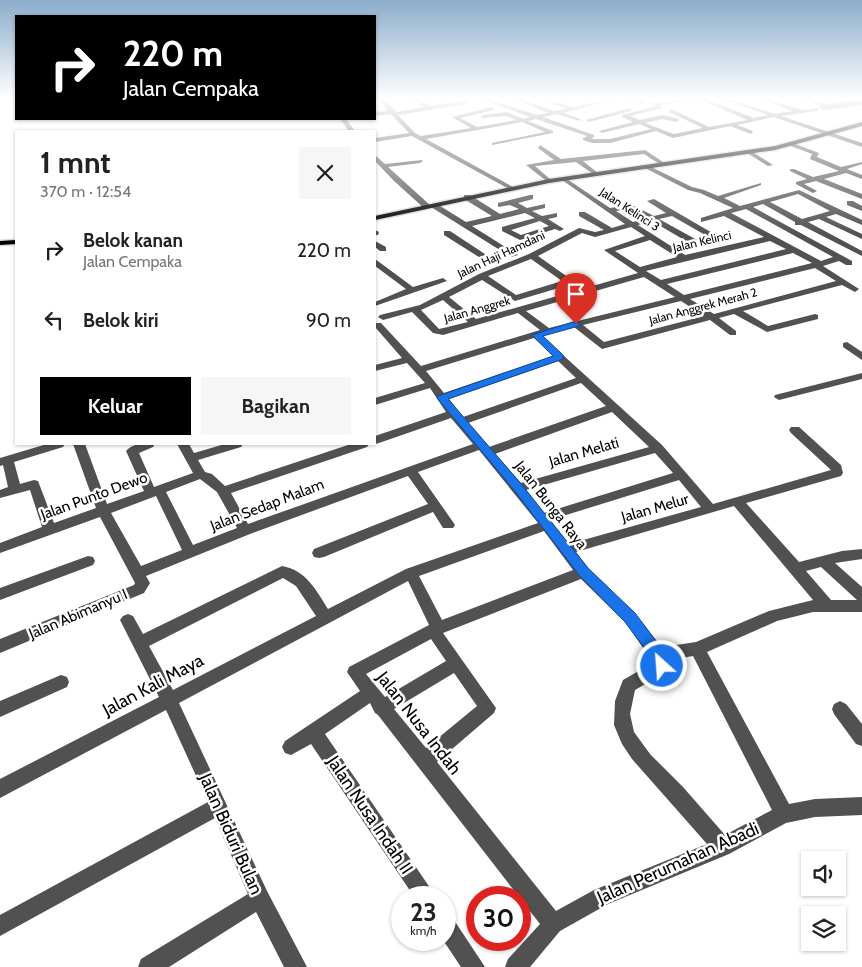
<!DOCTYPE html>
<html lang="id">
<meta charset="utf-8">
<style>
body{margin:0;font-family:Cabin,sans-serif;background:#f6f6f6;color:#222;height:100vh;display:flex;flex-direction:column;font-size:19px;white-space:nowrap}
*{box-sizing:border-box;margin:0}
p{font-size:16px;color:#767676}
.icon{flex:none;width:28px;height:28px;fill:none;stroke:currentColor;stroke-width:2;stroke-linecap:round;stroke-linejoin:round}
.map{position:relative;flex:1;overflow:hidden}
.sheet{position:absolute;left:15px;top:130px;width:361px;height:315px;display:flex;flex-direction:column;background:#fff;border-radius:0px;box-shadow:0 1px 4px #0004}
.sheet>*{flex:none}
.top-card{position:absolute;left:15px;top:15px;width:361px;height:105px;border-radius:0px;box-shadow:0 1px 4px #0004;background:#000;color:#fff;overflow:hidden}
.controls{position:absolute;left:801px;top:851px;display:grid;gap:10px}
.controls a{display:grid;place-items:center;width:45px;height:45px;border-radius:0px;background:#fff;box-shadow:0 1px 4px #0004;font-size:25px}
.speed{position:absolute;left:391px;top:886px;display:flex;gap:10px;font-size:25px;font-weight:700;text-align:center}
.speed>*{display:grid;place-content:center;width:65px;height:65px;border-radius:50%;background:#fff;box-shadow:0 1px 4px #0004;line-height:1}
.speed small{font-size:12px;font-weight:400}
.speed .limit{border:8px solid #d22;background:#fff;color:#111}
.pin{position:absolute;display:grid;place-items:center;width:42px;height:42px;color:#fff;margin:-51px -21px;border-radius:50% 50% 50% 0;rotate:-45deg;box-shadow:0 0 5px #0007}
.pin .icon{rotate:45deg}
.me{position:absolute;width:55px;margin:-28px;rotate:334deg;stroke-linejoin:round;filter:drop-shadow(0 0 4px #0008)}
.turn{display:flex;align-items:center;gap:18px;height:105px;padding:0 25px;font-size:22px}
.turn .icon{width:65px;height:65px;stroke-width:2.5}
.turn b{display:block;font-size:35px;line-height:42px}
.round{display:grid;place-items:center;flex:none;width:52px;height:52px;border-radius:0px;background:#f6f6f6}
.head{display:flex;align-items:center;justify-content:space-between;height:85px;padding:0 25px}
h1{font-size:30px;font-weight:800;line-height:38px}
.primary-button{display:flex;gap:10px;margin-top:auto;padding:10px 25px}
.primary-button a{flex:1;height:58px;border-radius:0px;background:#000;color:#fff;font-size:20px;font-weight:800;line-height:58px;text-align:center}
.primary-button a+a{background:#f6f6f6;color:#222}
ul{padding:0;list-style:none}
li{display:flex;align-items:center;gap:15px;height:70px;padding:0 25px}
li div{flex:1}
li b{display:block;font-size:19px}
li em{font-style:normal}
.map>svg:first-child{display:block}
</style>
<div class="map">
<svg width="862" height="967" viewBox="0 0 862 967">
<rect width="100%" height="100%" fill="#fff"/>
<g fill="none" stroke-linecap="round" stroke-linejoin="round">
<defs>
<path id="major" d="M862 122V126L775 150 549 183 375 220V216L549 179 775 146Z
M16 240V244L0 245V241Z"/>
</defs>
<use href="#major" stroke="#dbdbdb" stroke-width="3"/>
<path fill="#515151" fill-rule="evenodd" d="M379 99H383L397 112 424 107 413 99H418L430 106 460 101 456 99 468 101 466 104 398 115 415 133 421 136 471 128 452 117 492 107 494 110 460 118 477 127 517 120 506 116 481 118 483 115 507 112 523 119 530 117 481 99H487L537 115 548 113 514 99H520L554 111 566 109 542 99H548L573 107 616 99 563 113 580 119V121L557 114 543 117 594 135V137L591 139H610L651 129 639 124 602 133 599 131 633 122 622 117V115L660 105 650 106 652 103 693 99 660 105 662 108 630 116 640 120 662 115 679 119 677 122 662 119 645 123 674 134 703 128 669 112 671 109 709 127 747 120 699 99H705L754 118 768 115 722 99H729L775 114 792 111 761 99H767L802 110 819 108 820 106 804 99H810L827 104 862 99V105L825 110 819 108 817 111 781 116 862 143V147L774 117 737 125 753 131 751 134 730 126 673 138 656 131 610 143H592L583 140V138L587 136 536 119 528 121 553 131V133L492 145V143L545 132 522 122 426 139 513 187 514 188 511 190 412 136 375 142V138L409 133 391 114 375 116V112L388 111Z
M629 99H637L646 102 643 104Z
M630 108 632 111 589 122 586 120Z
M340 119H346L355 131H349Z
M790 142 819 153 817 157 841 167 862 162V164L847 169 862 175V179L846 173 824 179 862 194V199L816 181 804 184 815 190 817 191 813 193 796 184V182L807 179 790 171V169H794L813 177 839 171 810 159 812 154 788 145Z
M540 145 561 159 645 150 666 164 661 165 644 154 583 161 598 173V175L596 176 576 162 535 166 551 180V182L549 183 526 165 554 160 538 148Z
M749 150 751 151 773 165 768 166 747 153 746 152Z
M375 155 385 164 422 160 423 161 420 163 388 167 431 206 437 204 466 222 492 216 464 199V195H470L500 214 519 209 510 205 498 207V203L530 195H533V199L518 203 527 208 545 204V208L532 211 542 216 557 213V217L548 219 564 229 560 231 555 229 520 240 502 231V227L535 218 525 213 472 226 518 255 511 257 431 207 425 209 393 180 375 161ZM540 221 549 226 521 235 511 230Z
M643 165H647L692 187 704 190 718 196 761 183V185L724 198 740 206 799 190 862 220V225L836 214 826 217 862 234V239L819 219 808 222 862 251V256L801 225H795V222L763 204 753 207 852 261V265H846L839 261 823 266 859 289 855 292 842 285 743 311 768 326 815 314 818 315V319L767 332 734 314 719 318 736 331V335H730L710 320 602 349 574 327 542 336 662 445 713 504 831 470 791 433 789 430 791 427H799L841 465 843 473 841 476 746 503 799 562 842 551 862 549V559L835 563 862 587V612H813L777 621 707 652 789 804 815 799 862 797V815L815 817 786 823 729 854 608 904 560 931 530 967H505L508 959 540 924 378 715 375 713 370 703 325 734 437 898H415L311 744 291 755 285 753 282 747 285 741 360 691 347 672 349 667 429 625 408 581 179 703 267 891 307 967H284L256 912 169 967H138L141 959 248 894 215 818 0 936V915L208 802 166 710 0 798V779L159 697 120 620 123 616 128 614 133 616 143 634 282 566C306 570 316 590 328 609L406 569 538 523 479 450 418 472 453 522 455 525 453 528H443L433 512 324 557 319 558 314 557 312 553 314 549 428 504 408 476 250 534 146 576 150 583 144 593 0 653V639L134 585 135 583 100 517 0 553V543L42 527 30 490 0 498V490L8 487 3 465 0 466V458L47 444H65L63 447 14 462 20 484 34 480 38 481 54 523 96 508 73 444H85L107 504 144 491 126 451C133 443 145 443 155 444L153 447 139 453 154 487 193 473 177 444H189L194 453 225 444H243L241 447 198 460 205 472 212 474 225 486 351 444H369L367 447 231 493 248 524 473 444 451 418 379 443 375 444V436L446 412 430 388 375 405V398L425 383 407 363 375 371V365L402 358 375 327V323H381L421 366 540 330 518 313 443 335 433 333 412 312 383 320 378 317 380 315 420 305 479 274 529 254 579 228 595 232 604 230 579 216V212H585L612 228 625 224 562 180 561 179 564 177 610 208 632 205 654 216 666 213 647 201 654 199 721 238 714 240 672 216 659 219 697 240V244H691L652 221 638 225 685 255 764 237 724 216 701 222V218L733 208 700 193 688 190 643 167ZM798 194 830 211 802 219 770 202ZM631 209 646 218 633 222 616 211ZM746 209 833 257 821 261 731 213ZM631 227 645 236 604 250 638 273 476 319 449 297 482 280 515 301 572 284V280L538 256 582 233 595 237ZM650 240 677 257 640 267 615 251ZM770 241 786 249 661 280 646 271ZM793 253 812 263 684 295 667 284ZM531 259 562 281 516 295 488 276ZM815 268 836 281 714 314 690 299ZM644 277 675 297 549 328 526 311ZM443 300 468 322 439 329 421 310ZM681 301 704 316 604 342 583 325ZM534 338 553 356 444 393 426 371ZM558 361 576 378 463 417 449 399ZM581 383 606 406 489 447 468 423ZM612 412 649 447 521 483 495 454ZM655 453 673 473 544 513 526 490ZM200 479 217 492 237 528 193 545 166 492ZM679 480 701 507 569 544 550 520ZM156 496 182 550 141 566 111 513ZM734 506 813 600 769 611 696 642 664 647 660 645 635 614 588 568 576 552ZM544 531 573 570 442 620 419 576ZM821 567 857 600H831L806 571ZM283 578 296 586 316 616 173 690 149 646ZM581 579 625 622 648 655 655 658 654 662 623 680 615 701 614 725 622 744 632 759 707 844 594 890 556 911 437 762 494 713 496 708 443 633ZM431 639 446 661 385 697 366 674ZM693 656 772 810 725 835 683 787 650 754 634 732 630 714 635 690 668 671 670 660ZM454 673 477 706 426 748 394 709Z
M847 201H853L862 206V211L847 205Z
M375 230 379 232 378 235H375Z
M444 231H450L497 262 490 264 444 235Z
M375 241 386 247V251H380L375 247Z
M375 259 413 287 443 278 447 281 375 306V302L406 289 375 266Z
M847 342 862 352V360L843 347V343Z
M862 373V379L779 400 774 397 775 395Z
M88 556 93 557 95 561 93 565 0 600V588Z
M61 675 67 677 69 682 67 687 0 717V701Z
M840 701 846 704 862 724V746L856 744 834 714 832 709 834 704Z
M445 914 452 917 485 967H461L443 940H445Z"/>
<use href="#major" fill="#000" fill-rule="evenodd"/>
</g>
<linearGradient id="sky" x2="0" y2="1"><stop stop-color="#8baccb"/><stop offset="0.42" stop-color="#fff"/><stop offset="1" stop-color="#fff" stop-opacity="0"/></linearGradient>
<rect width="862" height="234" fill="url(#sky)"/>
<path fill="#1a73e8" stroke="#114b97" d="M576 321 580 324 579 326 543 336 563 355V359L448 399 522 485 588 568 635 613 659 645 669 650 671 654 667 671 662 672 656 671 654 666 656 657 649 654 625 622 579 575 514 490 437 398 438 396 553 356 532 335Z"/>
<g text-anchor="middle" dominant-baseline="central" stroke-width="5" stroke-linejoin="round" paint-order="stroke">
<g font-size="12" fill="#000" stroke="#fff">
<text transform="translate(630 209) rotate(33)">Jalan Kelinci 3</text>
<text transform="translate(702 241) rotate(-13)">Jalan Kelinci</text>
<text transform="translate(501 254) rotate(-25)">Jalan Haji Hamdani</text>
<text transform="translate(703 306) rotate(-15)">Jalan Anggrek Merah 2</text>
<text transform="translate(477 309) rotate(-16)">Jalan Anggrek</text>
</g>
<g font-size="15" fill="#000" stroke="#fff">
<text transform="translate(584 452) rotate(-16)">Jalan Melati</text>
<text transform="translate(94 496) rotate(-20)">Jalan Punto Dewo</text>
<text transform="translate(267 505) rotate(-21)">Jalan Sedap Malam</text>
<text transform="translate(551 505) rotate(52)">Jalan Bunga Raya</text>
<text transform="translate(655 508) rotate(-16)">Jalan Melur</text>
<text transform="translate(78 614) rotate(-23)">Jalan Abimanyu I</text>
</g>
<g font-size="18" fill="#000" stroke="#fff">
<text transform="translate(153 685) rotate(-28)">Jalan Kali Maya</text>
<text transform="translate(419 723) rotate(52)">Jalan Nusa Indah</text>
<text transform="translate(370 815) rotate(56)">Jalan Nusa Indah II</text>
<text transform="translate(231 834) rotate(66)">Jalan Biduri Bulan</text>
<text transform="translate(678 863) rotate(-24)">Jalan Perumahan Abadi</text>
</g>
</g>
</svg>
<div class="controls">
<a><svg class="icon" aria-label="sound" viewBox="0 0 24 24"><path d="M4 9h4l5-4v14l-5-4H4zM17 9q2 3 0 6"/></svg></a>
<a><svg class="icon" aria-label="layers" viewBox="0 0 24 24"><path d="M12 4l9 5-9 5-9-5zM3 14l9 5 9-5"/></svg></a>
</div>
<div class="speed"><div>23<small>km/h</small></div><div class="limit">30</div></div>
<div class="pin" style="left:576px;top:324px;background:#d93025"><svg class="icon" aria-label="arrive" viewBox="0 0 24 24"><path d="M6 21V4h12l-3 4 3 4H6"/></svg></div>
<svg class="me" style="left:662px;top:666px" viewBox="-20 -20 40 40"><circle r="17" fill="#1a73e8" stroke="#fff" stroke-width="3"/><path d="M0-11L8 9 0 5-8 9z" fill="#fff"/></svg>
<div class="top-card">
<div class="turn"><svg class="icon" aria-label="right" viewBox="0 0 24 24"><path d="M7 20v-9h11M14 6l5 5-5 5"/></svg><div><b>220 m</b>Jalan Cempaka</div></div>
</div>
<section class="sheet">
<div class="head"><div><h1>1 mnt</h1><p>370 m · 12:54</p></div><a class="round"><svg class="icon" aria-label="close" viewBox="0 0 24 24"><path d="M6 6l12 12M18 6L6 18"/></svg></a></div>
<ul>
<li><svg class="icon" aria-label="right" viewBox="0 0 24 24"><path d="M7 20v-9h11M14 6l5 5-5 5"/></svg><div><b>Belok kanan</b><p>Jalan Cempaka</p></div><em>220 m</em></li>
<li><svg class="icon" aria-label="left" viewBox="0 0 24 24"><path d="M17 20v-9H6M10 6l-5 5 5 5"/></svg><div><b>Belok kiri</b></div><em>90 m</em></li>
</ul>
<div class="primary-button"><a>Keluar</a><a>Bagikan</a></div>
</section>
</div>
